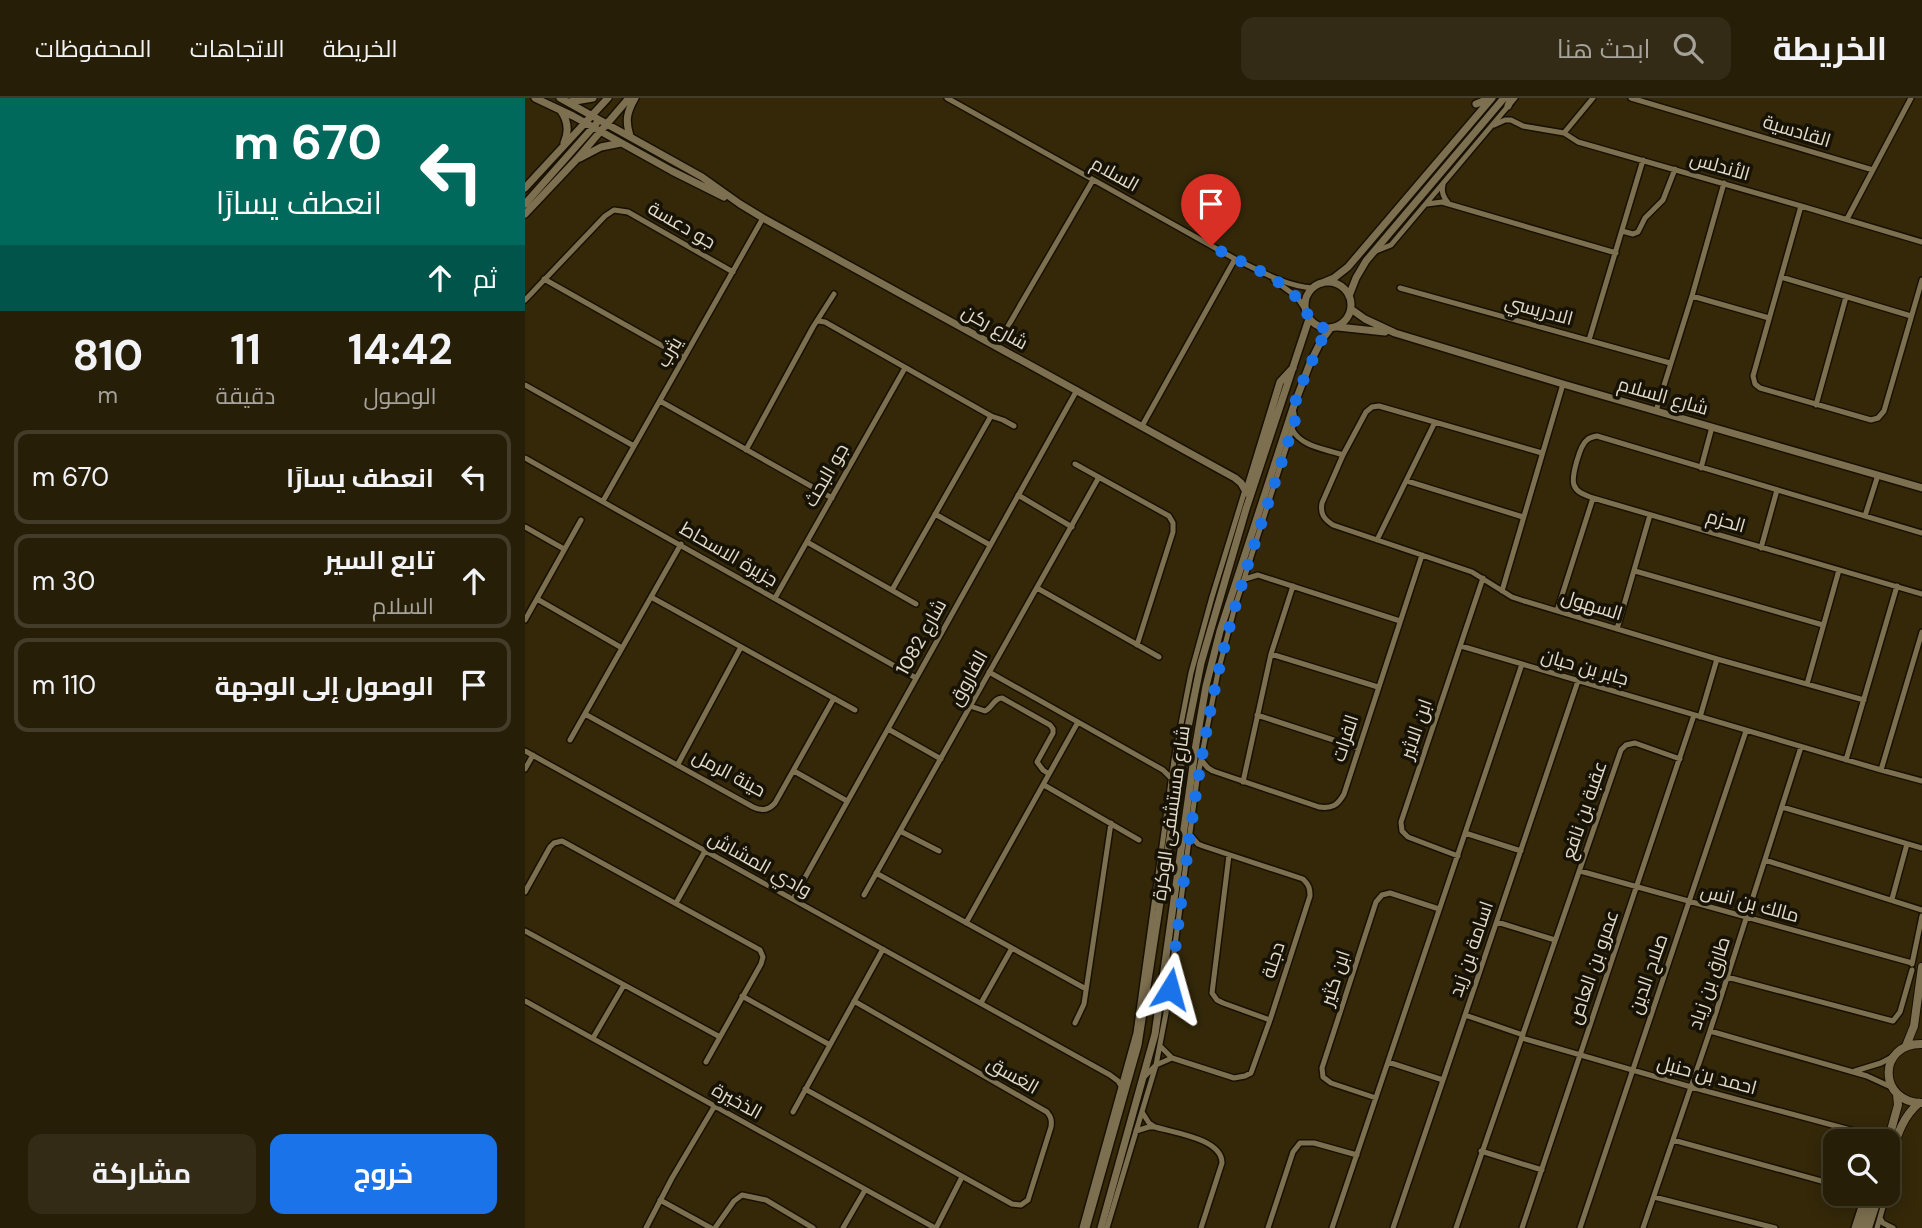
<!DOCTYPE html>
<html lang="ar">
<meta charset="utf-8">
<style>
body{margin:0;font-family:"DM Sans",Cairo,sans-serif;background:#332b15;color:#f1f3f6;direction:rtl;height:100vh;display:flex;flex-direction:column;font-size:26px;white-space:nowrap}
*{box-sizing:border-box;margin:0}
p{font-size:23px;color:#a4a29b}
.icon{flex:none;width:38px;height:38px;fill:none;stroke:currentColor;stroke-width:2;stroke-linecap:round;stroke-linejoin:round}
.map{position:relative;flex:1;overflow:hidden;direction:ltr}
.panel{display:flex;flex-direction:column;background:#271e07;width:525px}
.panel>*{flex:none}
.top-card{background:#00695c;color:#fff;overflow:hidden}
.controls{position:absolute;left:1298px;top:1031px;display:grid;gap:14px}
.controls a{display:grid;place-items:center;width:77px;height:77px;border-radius:14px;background:#271e07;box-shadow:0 4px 18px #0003,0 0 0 2px #433c28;font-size:35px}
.pin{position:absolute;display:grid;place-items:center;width:60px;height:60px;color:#fff;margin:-72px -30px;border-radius:50% 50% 50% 0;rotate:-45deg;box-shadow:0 0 7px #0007}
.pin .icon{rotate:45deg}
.me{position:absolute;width:77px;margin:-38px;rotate:8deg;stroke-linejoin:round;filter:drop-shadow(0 0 5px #0008)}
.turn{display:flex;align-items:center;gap:24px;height:147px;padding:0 28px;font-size:32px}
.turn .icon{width:91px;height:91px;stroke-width:2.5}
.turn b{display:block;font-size:49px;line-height:60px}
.then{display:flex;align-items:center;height:66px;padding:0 28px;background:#0003;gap:14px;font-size:26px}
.eta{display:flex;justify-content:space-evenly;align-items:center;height:119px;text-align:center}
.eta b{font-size:42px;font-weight:700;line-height:49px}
.button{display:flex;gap:14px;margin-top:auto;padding:14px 28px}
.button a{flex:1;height:80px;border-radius:14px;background:#1a73e8;color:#fff;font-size:28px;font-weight:700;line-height:80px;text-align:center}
.button a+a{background:#332b15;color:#f1f3f6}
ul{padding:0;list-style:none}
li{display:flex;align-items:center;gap:21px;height:94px;margin:0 14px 10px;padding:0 14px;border:4px solid #433c28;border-radius:14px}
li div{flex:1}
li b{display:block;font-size:26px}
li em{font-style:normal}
header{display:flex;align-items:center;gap:42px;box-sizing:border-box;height:98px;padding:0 35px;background:#271e07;border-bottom:2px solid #433c28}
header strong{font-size:33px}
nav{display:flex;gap:38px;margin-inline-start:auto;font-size:24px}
.search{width:490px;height:63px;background:#332b15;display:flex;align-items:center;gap:18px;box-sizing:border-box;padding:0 24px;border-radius:14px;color:#a4a29b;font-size:26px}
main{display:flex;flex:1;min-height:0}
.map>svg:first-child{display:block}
</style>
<header>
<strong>الخريطة</strong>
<div class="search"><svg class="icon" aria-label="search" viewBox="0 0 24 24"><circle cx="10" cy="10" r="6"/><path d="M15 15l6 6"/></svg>ابحث هنا</div>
<nav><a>الخريطة</a><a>الاتجاهات</a><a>المحفوظات</a></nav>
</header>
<main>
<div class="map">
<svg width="1397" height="1130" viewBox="0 0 1397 1130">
<rect width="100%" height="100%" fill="#342809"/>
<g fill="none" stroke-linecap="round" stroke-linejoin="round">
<defs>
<path id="minor" d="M422 0 710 161C735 173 760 188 788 190
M1106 0 1348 72
M969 27 980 22H986L998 28 1039 35 1053 44 1276 108 1397 144
M1039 35 1068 0
M918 87C916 95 919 100 924 106
M902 106 917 104 1091 155
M1276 108 1228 278 1230 286 1235 290 1346 322 1353 320 1359 313 1397 182
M1322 121 1386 0
M1097 133 1108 136 1113 134 1120 120 1138 102 1150 71
M851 153 866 147 990 0
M1256 179 1386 218
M19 181 159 260
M749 182 772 199 780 211
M875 190 1145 265
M1167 198 1244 220
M0 202 80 118 89 112 103 114 208 174
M293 223 300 224 466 318 478 322 489 328
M1064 242 1118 62
M472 247 568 82
M0 287 109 348
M135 303 307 400
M1291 307 1321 199
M1131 313 1167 198 1199 85
M617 328 710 161
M767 331C776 349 801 351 818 357
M221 352 288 229 309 196
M1017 355 854 308 847 309 841 314 818 357 797 405C795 416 799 421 808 427L947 474 987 499 999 503 1192 561 1339 602
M0 360 391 580
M550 366 644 418 648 425V434L612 547
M1176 370 1187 329
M882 383 998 419
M493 397 547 429
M78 403 238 120
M410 416 465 447
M1340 418 1353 377
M0 429 39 451
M1397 435 1072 338C1068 339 1065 339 1062 342 1055 347 1046 379 1049 387 1052 395 1060 397 1068 400L1397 496
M852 442 910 324
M282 444 391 506
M1236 450 1252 392
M1110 473 1298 527
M720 481 733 477 739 479 875 523
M512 490 634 559
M367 492 466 318
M977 493 1038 286
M126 499 330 612
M250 500 380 270
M12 501 97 550
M1032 513 1068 400
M0 522 56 422
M1092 531 1125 417
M936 548 1356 672 1397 683
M746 556 853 589
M464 574 638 672 646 680
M1282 586 1314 472
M445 608 460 613C467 610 469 600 477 600L525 627 528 631V635L512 664 518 672 524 676
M60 616 228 709C236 713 243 713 250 705L309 600
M732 617 833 650
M1175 619 1192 561
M363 631 416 661
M45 642 156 446
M0 653 585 977 593 983 596 988
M1321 662 1372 488
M677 663 683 670 688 673 794 709C807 711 813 707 819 696L897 457
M153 666 216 549
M0 671 8 657
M1356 672 1397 534
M269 673 322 703
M718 684 746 556 768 488
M519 687 614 742
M1257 709 1397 750
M375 733 414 753
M940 735 996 753
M704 757 687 895 692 902 698 905 745 922
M933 758 883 739 877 733 876 724 958 480
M1240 762 1397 812
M1055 773 1387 865
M351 775 561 891
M0 794 25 749 29 745 37 743 235 852 238 859 236 866 181 964
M339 797 574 379
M268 801 552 292
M1367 801 1382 746
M151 805 180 753
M972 824 1030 842
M441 825 553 624
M0 833 195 939
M1387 866 1397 818
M1202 879 1368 923 1375 914 1387 872
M217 898 305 947
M0 903 410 1130
M456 905 487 850
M940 917 998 937
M550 925 559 906 586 725
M1185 933 1342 978 1366 989
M68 940 99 887
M997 940 1166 989 1359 1041
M636 949 647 960 709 980 720 978 726 975 745 922 785 798C785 790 784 787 778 781L678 748 673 746 665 737
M863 964 918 982
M1330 973 1356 965 1369 958
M619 979 631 967 647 960
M280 991 487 1106 496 1107 503 1102 526 1029C527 1022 526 1019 522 1014L329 903
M851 1000 806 985 798 979 797 970 851 804 857 797 865 795 914 811
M268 1014 358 851
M617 1014 624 1025 630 1029
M611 1033 624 1029H630C650 1035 697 1041 697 1065L676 1130
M1148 1042 1311 1087
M956 1053 1017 1072
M1129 1099 1250 1130
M135 1102 186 1130
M1355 1120 1358 1125 1368 1130
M121 1130 147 1080 189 1009
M190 1130 209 1103 217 1097 241 1102 288 1130
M318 1130 340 1092
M411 1130 437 1079
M557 1130 611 935 649 662 666 575 687 499 720 392
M582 1130 631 967 641 915 672 682 693 574 709 512 770 322 768 310
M743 1130 768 1054 775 1045H789L832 1057
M807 1130 997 566
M868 1130 1053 583
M931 1130 1096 652 1101 647 1110 645 1155 661
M997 1130 1169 617
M1055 1130 1221 633
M1118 1130 1185 933 1276 649
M1329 1130 1340 1096
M1352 1130 1358 1109 1356 1096"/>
<path id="tertiary" d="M10 0 48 18 147 73 199 99
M35 0 177 79 215 106 238 120 710 380 716 385 720 392
M44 4 68 0
M951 6 966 0
M983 8 986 0
M36 13C43 23 44 34 39 45
M105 38C100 22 102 14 110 0
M55 60 76 49 96 45
M0 90 83 0
M0 106 71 26
M0 116 51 62 104 0
M780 207a23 23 0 1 1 46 0a23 23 0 1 1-46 0Z
M797 185 809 180 823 169 967 0
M824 198 831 180 841 163 979 0
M826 211 840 221 870 235 1038 286 1397 390
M813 229 860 234
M721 395 755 284 768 270
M561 1130 613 947 659 649 676 565 721 411 784 221
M576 1130 630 936 671 646 681 588 695 533 768 310 785 265 796 243 805 231"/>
<path id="secondary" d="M1397 946C1352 945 1353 1005 1397 1005
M1381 948 1389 928 1397 869
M1363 1043 1373 1007 1372 996
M1363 1066C1371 1043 1375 1021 1394 1005
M1335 1130 1346 1096
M1343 1130 1354 1096"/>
</defs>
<use href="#minor" stroke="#191100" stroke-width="8"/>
<use href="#tertiary" stroke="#191100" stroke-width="10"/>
<use href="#secondary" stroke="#191100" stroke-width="10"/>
<use href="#minor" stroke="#7d7050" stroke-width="5"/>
<use href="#tertiary" stroke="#7d7050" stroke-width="7"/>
<use href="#secondary" stroke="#7d7050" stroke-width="8"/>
</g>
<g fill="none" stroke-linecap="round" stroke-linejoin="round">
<path stroke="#1a73e8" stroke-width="12" stroke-dasharray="0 21.6" d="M645 891C659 785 670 679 693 576 712 489 744 406 770 322L768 310 778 283 796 243 805 231C784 230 783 212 771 199 748 175 714 164 686 148"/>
</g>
<g text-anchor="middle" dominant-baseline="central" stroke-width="7" stroke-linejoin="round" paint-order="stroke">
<g font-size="19" fill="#e2dbca" stroke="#171206">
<text transform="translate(1272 33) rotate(17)">القادسية</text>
<text transform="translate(1195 68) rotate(16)">الأندلس</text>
<text transform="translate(590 76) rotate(29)">السلام</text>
<text transform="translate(157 127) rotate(30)">جو دعسة</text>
<text transform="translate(1014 212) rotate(15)">الادريسي</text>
<text transform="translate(470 229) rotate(29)">شارع ركن</text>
<text transform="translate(144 254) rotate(-60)">يثرب</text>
<text transform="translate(1138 298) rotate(16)">شارع السلام</text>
<text transform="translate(301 377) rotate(-60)">جو البحث</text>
<text transform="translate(1201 423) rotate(16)">الحزم</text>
<text transform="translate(204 456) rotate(30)">جزيرة الاسحاط</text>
<text transform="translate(1067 507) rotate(17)">السهول</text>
<text transform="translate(396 539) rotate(-61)">شارع 1082</text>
<text transform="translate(1060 569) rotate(16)">جابر بن حيان</text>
<text transform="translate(443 580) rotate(-61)">الفاروق</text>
<text transform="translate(891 631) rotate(-71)">ابن الاثير</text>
<text transform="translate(820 640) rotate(-72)">الفرات</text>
<text transform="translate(204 675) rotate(28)">حينة الرمل</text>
<text transform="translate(1059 712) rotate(-71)">عقبة بن نافع</text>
<text transform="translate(646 715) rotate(-82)">شارع مستشفى الوكرة</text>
<text transform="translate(235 766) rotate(29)">وادي المشاش</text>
<text transform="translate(1225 805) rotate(15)">مالك بن انس</text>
<text transform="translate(946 851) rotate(-71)">اسامة بن زيد</text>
<text transform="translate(748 862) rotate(-72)">دجلة</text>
<text transform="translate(1068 869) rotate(-71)">عمرو بن العاص</text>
<text transform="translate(1123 876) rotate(-71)">صلاح الدين</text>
<text transform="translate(810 880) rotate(-72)">ابن كثير</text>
<text transform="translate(1184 885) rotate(-72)">طارق بن زياد</text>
<text transform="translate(488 977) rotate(30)">الغسق</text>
<text transform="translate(1182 977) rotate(15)">احمد بن حنبل</text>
<text transform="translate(212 1003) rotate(29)">الذخيرة</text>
</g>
</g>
</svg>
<div class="controls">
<a><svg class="icon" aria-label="search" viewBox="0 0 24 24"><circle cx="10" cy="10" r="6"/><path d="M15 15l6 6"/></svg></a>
</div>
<div class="pin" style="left:686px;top:148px;background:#d93025"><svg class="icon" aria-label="arrive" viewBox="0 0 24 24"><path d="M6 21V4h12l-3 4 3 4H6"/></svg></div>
<svg class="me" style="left:645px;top:891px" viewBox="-20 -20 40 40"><path d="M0-17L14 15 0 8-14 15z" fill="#1a73e8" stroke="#fff" stroke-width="4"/></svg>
</div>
<section class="panel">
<div class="top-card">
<div class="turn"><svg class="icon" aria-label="left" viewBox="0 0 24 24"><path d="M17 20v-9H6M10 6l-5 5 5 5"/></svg><div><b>670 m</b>انعطف يسارًا</div></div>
<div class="then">ثم<svg class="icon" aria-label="ahead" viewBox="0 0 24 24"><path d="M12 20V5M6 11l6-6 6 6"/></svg></div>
</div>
<div class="eta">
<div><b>14:42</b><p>الوصول</p></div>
<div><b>11</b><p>دقيقة</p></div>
<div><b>810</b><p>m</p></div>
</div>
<ul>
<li><svg class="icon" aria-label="left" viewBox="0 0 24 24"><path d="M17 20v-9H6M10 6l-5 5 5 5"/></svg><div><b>انعطف يسارًا</b></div><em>670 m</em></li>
<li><svg class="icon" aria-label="ahead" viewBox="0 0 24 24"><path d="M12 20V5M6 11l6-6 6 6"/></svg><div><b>تابع السير</b><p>السلام</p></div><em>30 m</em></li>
<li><svg class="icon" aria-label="arrive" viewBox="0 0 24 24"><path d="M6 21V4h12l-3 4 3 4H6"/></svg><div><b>الوصول إلى الوجهة</b></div><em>110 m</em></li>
</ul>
<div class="button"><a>خروج</a><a>مشاركة</a></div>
</section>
</main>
